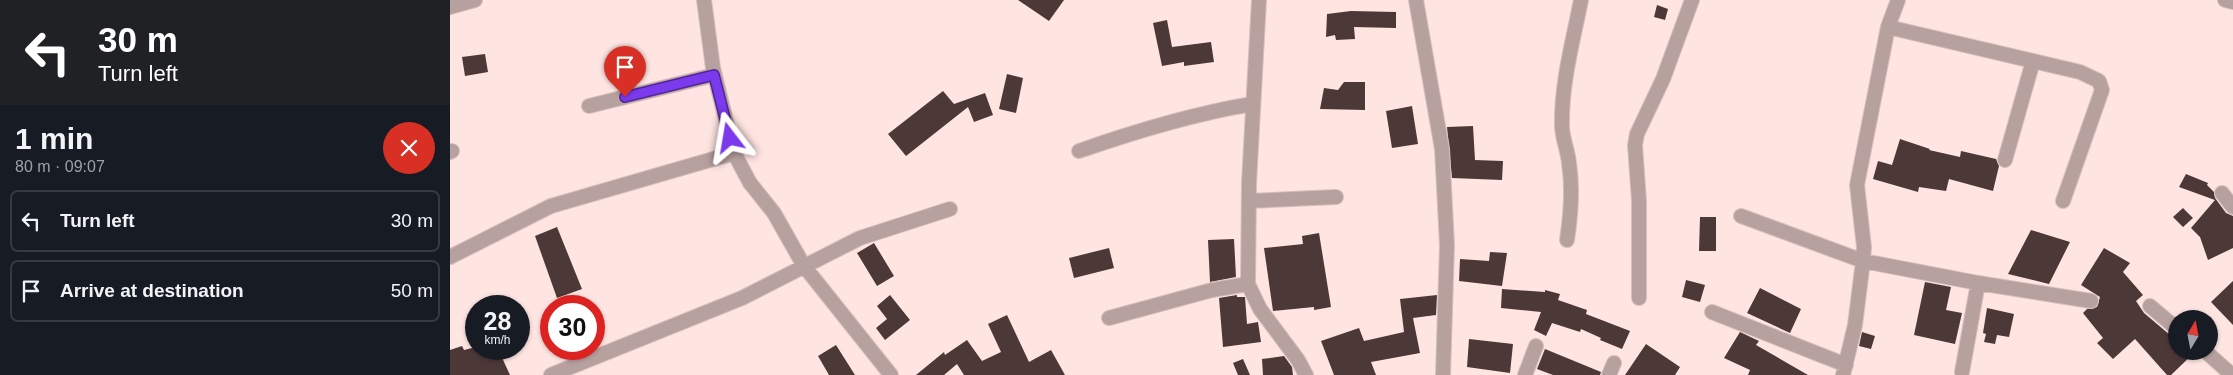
<!DOCTYPE html>
<meta charset="utf-8">
<style>
body{margin:0;font-family:Arial,sans-serif;background:#242831;color:#f1f3f6;height:100vh;display:flex;flex-direction:column;font-size:19px;white-space:nowrap}
*{box-sizing:border-box;margin:0}
p{font-size:16px;color:#9ea1a6}
.icon{flex:none;width:28px;height:28px;fill:none;stroke:currentColor;stroke-width:2;stroke-linecap:round;stroke-linejoin:round}
.map{position:relative;flex:1;overflow:hidden}
.side{display:flex;flex-direction:column;background:#171b24;width:450px}
.side>*{flex:none}
.guide{background:#202124;color:#fff;overflow:hidden}
.needle{width:32px;rotate:10deg}
.buttons{position:absolute;left:1718px;top:310px;display:grid;gap:10px}
.buttons a{display:grid;place-items:center;width:50px;height:50px;border-radius:50%;background:#171b24;box-shadow:0 1px 4px #0004;font-size:25px}
.speed{position:absolute;left:15px;top:295px;display:flex;gap:10px;font-size:25px;font-weight:700;text-align:center}
.speed>*{display:grid;place-content:center;width:65px;height:65px;border-radius:50%;background:#171b24;box-shadow:0 1px 4px #0004;line-height:1}
.speed small{font-size:12px;font-weight:400}
.speed .limit{border:8px solid #d22;background:#fff;color:#111}
.pin{position:absolute;display:grid;place-items:center;width:42px;height:42px;color:#fff;margin:-51px -21px;border-radius:50% 50% 50% 0;rotate:-45deg;box-shadow:0 0 5px #0007}
.pin .icon{rotate:45deg}
.me{position:absolute;width:55px;margin:-28px;rotate:346deg;stroke-linejoin:round;filter:drop-shadow(0 0 4px #0008)}
.turn{display:flex;align-items:center;gap:18px;height:105px;padding:0 15px;font-size:22px}
.turn .icon{width:65px;height:65px;stroke-width:2.5}
.turn b{display:block;font-size:35px;line-height:42px}
.round{display:grid;place-items:center;flex:none;width:52px;height:52px;border-radius:26px;background:#242831}
.overview{display:flex;align-items:center;justify-content:space-between;height:85px;padding:0 15px}
h1{font-size:30px;font-weight:700;line-height:38px}
ul{padding:0;list-style:none}
li{display:flex;align-items:center;gap:15px;height:62px;margin:0 10px 8px;padding:0 5px;border:2px solid #363941;border-radius:8px}
li div{flex:1}
li b{display:block;font-size:19px}
li em{font-style:normal}
main{display:flex;flex:1;min-height:0}
.map>svg:first-child{display:block}
</style>
<main>
<section class="side">
<div class="guide">
<div class="turn"><svg class="icon" aria-label="left" viewBox="0 0 24 24"><path d="M17 20v-9H6M10 6l-5 5 5 5"/></svg><div><b>30 m</b>Turn left</div></div>
</div>
<div class="overview"><div><h1>1 min</h1><p>80 m · 09:07</p></div><a class="round" style="background:#d93025;color:#fff"><svg class="icon" aria-label="close" viewBox="0 0 24 24"><path d="M6 6l12 12M18 6L6 18"/></svg></a></div>
<ul>
<li><svg class="icon" aria-label="left" viewBox="0 0 24 24"><path d="M17 20v-9H6M10 6l-5 5 5 5"/></svg><div><b>Turn left</b></div><em>30 m</em></li>
<li><svg class="icon" aria-label="arrive" viewBox="0 0 24 24"><path d="M6 21V4h12l-3 4 3 4H6"/></svg><div><b>Arrive at destination</b></div><em>50 m</em></li>
</ul>
</section>
<div class="map">
<svg width="1783" height="375" viewBox="0 0 1783 375">
<rect width="100%" height="100%" fill="#ffe5e2"/>
<path fill="#4c3836" d="M568 0H614L599 21Z
M1207 5 1218 9 1215 20 1204 17Z
M901 11 946 12V28L904 27 905 39 886 40 885 35 876 37 877 14Z
M717 20 722 47 761 42 764 62 734 66V62L712 66 703 23Z
M35 54 38 72 15 76 12 57Z
M557 74 573 78 566 113 549 109Z
M894 82H915V110L870 109 874 88 888 90Z
M493 91 504 104 535 93 543 115 524 122 518 107 456 156 438 134Z
M962 106 968 144 942 148 936 111Z
M1023 126 1025 160 1053 161 1052 180 1002 178 997 127Z
M1450 139 1480 149 1479 150 1510 157 1511 151 1546 159 1549 166 1543 191 1499 179 1496 191 1469 187 1468 192 1423 179 1428 161 1442 165Z
M1736 174 1758 183 1757 185 1764 192 1765 198 1776 213 1783 216V248L1758 260 1750 237 1741 228 1765 200 1729 187Z
M1733 208 1743 218 1733 227 1723 217Z
M1250 217H1266V251H1249Z
M107 227 132 289 107 298 85 236Z
M1581 230 1620 242 1599 284 1558 274Z
M869 233 881 307 864 310V307L823 311 814 248 853 244 852 236Z
M784 239 786 277 760 282 758 240Z
M424 243 444 276 427 286 407 253Z
M659 248 664 268 624 278 619 258Z
M1654 248 1680 263 1673 272 1693 295 1686 301 1694 313 1720 335 1726 337V351H1746L1721 375H1717L1685 339 1663 359 1647 343 1653 338 1633 313 1637 309 1647 307 1650 297 1631 285Z
M1040 252 1057 253 1052 286 1009 281 1010 259 1039 261Z
M1236 280 1255 285 1250 302 1232 297Z
M1783 281V325L1761 302Z
M1475 282 1501 287 1496 310 1512 313 1505 344 1464 335Z
M1310 288 1351 309 1340 333 1297 313Z
M1052 289 1095 292V290L1110 294 1108 300 1137 310 1136 314 1180 331 1172 349 1150 340 1151 338 1131 329 1130 332 1102 323 1096 336 1084 330 1091 312 1051 308Z
M440 295 460 320 435 340 426 328 437 319 427 306Z
M787 295V297H795L797 324 808 322 811 342 773 347 769 298Z
M987 295 986 315 963 318 970 353 921 362 926 375H884L871 341 909 328 914 341 954 332 950 299Z
M1537 308 1564 314 1559 337 1547 335 1545 344 1534 342 1536 334 1533 333Z
M557 315 579 362 601 350 615 375H514L507 364 494 375H466L494 352 495 355 517 340 532 361 551 352 538 324Z
M1290 332 1309 341 1306 345 1358 375H1298L1300 370 1274 358Z
M1412 332 1425 336 1421 349 1409 346Z
M1019 339 1063 344 1060 373 1017 367Z
M1196 344 1230 367 1225 375H1175Z
M386 345 405 375H379L368 356Z
M12 346 14 350 26 347V349H48L60 375H0V350Z
M1095 349 1151 372 1150 375H1103L1087 369Z
M834 356 842 367 843 375H813L812 359Z
M793 359 800 375H788L783 363Z"/>
<g fill="none" stroke-linecap="round" stroke-linejoin="round">
<defs>
<path id="minor" d="M254 0 263 68 284 153 300 183 324 213 354 266 441 375
M809 0 799 183 798 284 810 309 848 360 856 375
M966 0 992 149 997 245 993 375
M1775 0 1783 2
M0 7 25 0
M1438 27 1630 72 1649 81 1652 90 1613 201
M139 106 264 75
M629 151C686 131 743 114 802 104
M0 152 2 151
M1555 160 1583 61
M1772 193 1783 207
M799 201 886 197
M1291 216 1413 261 1528 283 1641 301
M1117 240C1121 214 1123 189 1119 163 1118 151 1112 138 1112 126 1111 84 1123 41 1131 0
M0 257 101 206 284 153
M1189 298V201L1185 145 1187 134 1213 79 1242 0
M1700 306 1726 328
M1262 312 1396 365
M659 318 762 290 798 284
M1755 351 1782 375
M1512 372 1528 283
M101 375 292 298 410 238 500 209
M1075 375 1086 346
M1159 375 1164 363
M1393 375 1405 325 1413 261 1414 247 1407 185 1438 27 1448 0"/>
</defs>
<use href="#minor" stroke="#d6bfbd" stroke-width="16"/>
<use href="#minor" stroke="#b7a19f" stroke-width="14"/>
</g>
<g fill="none" stroke-linecap="round" stroke-linejoin="round">
<defs>
<path id="route" d="M175 97 264 75 280 138"/>
</defs>
<use href="#route" stroke="#51269a" stroke-width="12"/>
<use href="#route" stroke="#7c3aed" stroke-width="9"/>
</g>
</svg>
<div class="buttons">
<a><svg class="needle" viewBox="-14 -14 28 28"><path d="M0-13l5 13h-10z" fill="#e53935"/><path d="M0 13l5-13h-10z" fill="#9ea1a6"/></svg></a>
</div>
<div class="speed"><div>28<small>km/h</small></div><div class="limit">30</div></div>
<div class="pin" style="left:175px;top:97px;background:#d93025"><svg class="icon" aria-label="arrive" viewBox="0 0 24 24"><path d="M6 21V4h12l-3 4 3 4H6"/></svg></div>
<svg class="me" style="left:280px;top:138px" viewBox="-20 -20 40 40"><path d="M0-17L14 15 0 8-14 15z" fill="#7c3aed" stroke="#fff" stroke-width="4"/></svg>
</div>
</main>
